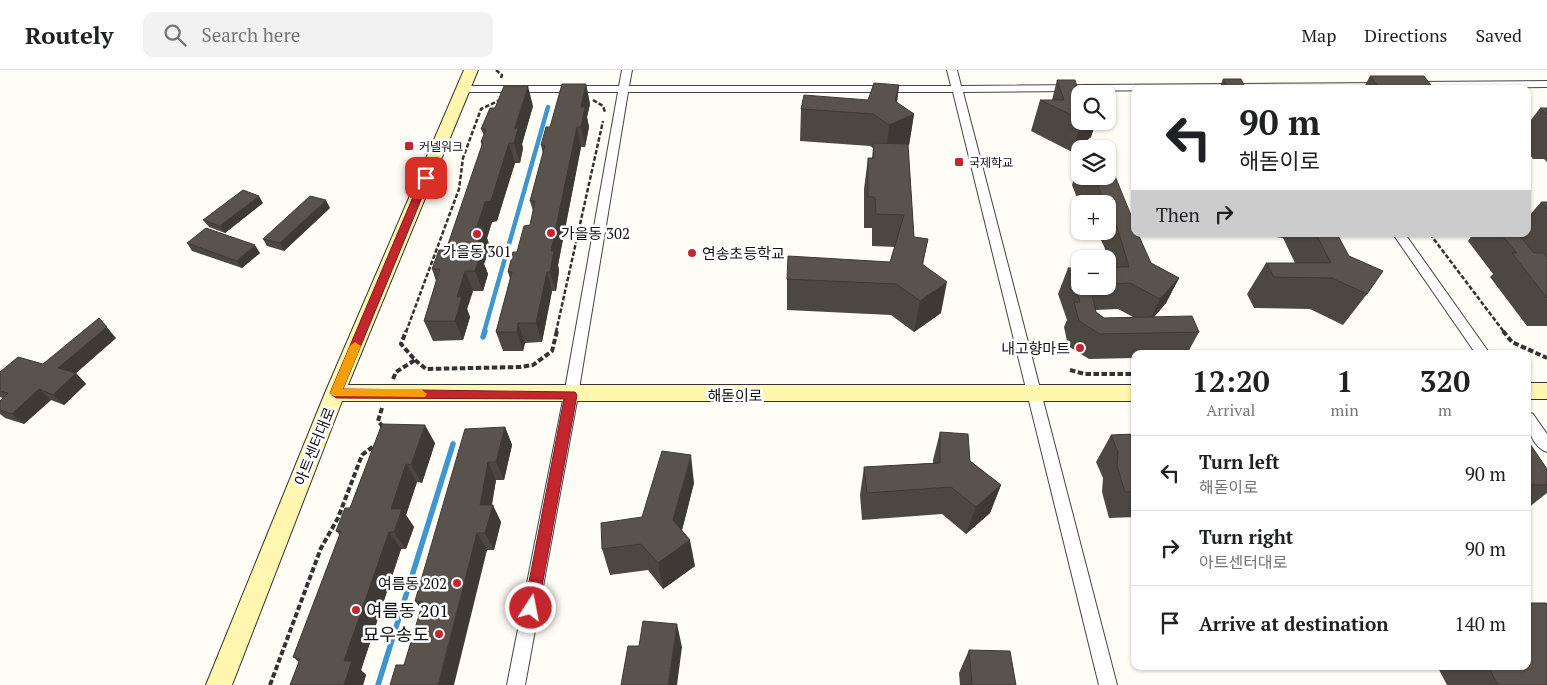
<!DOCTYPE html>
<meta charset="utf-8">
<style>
body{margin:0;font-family:"PT Serif","Noto Sans KR",serif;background:#f2f2f2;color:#202124;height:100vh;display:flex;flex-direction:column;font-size:19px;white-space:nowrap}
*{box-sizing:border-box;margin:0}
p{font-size:16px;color:#757577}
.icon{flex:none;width:28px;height:28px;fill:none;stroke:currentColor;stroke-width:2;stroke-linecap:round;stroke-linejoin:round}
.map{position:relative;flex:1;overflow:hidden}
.details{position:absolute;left:1131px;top:280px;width:400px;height:320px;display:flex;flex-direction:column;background:#fff;border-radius:10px;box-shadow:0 1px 4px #0004}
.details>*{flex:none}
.hud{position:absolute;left:1131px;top:15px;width:400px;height:152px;border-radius:10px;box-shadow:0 1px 4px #0004;background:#fff;color:#202124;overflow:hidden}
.fabs{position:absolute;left:1071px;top:15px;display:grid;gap:10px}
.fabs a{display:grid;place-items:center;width:45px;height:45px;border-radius:10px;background:#fff;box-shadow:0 1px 4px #0004;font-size:25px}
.pin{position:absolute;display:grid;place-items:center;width:42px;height:42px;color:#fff;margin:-21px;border-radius:10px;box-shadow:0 2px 8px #0006}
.me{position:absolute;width:55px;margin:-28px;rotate:11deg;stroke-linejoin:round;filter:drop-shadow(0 0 4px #0008)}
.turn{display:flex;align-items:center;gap:18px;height:105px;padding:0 25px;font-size:22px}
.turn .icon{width:65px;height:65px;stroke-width:2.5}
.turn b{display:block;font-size:35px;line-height:42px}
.then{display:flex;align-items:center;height:48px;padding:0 25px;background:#0003;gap:10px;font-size:19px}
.eta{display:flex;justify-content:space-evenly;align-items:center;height:85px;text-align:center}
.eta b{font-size:30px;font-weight:800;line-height:35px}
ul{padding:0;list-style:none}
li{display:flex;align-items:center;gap:15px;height:75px;padding:0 25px;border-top:1px solid #e0e0e0}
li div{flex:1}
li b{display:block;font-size:19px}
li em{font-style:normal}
header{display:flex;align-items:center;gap:30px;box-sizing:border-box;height:70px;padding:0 25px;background:#fff;border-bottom:1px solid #e0e0e0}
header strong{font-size:24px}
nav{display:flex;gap:28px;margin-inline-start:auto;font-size:18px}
.search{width:350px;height:45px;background:#f2f2f2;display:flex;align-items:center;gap:12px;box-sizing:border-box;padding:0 18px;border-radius:10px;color:#757577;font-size:19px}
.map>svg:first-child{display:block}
</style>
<header>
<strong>Routely</strong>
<div class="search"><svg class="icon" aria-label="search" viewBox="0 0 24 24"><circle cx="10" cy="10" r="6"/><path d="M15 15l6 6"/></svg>Search here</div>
<nav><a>Map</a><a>Directions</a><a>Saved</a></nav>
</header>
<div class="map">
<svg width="1547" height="615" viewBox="0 0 1547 615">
<rect width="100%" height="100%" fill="#fffdf5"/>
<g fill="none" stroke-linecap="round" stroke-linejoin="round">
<path stroke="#3f96cf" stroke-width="4.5" d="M484 262 548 37"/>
<path stroke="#3f96cf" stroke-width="5.5" d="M483 267 485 261
M378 615 453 374"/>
<defs>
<path id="street" d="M622 0H632L629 16H951L947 0H957L961 16 1386 13 1387 15 1382 18 963 22 1117 615H1099L953 22H628L578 325 525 615H507L564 325 618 22H463L458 19 463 16H619Z
M1547 11V17L1414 18 1409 15 1414 12Z
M1393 164H1405L1490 284H1476Z
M1528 342 1533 344 1547 364V382C1532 377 1526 356 1528 342Z"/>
<path id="secondary" d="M464 0H478L348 315H1135V331H342L232 615H206L325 323Z
M1528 313H1547V329H1528Z"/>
</defs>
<use href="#street" stroke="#444" stroke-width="2"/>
<use href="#secondary" stroke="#333" stroke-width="2"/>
<path stroke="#333" stroke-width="2.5" stroke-dasharray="4.5 2" stroke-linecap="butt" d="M496 0 502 5 501 8
M593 30 603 36 605 42
M1430 164 1504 262
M406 262 459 119 463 88 481 39 500 30
M556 262 603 51"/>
<path stroke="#333" stroke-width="4" stroke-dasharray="5.5 2.5" stroke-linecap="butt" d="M1503 261 1512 272 1547 288
M415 290 426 299 520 297 533 295 552 281 557 261
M1070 300 1085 304H1135
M393 309 396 302 415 290 401 274 406 261
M382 338 378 351 383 357
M270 615 321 478 338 448 362 385 375 375"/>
<use href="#street" fill="#fff" fill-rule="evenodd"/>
<use href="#secondary" fill="#fff6b0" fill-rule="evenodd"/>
</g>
<path fill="#4d4742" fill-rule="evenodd" d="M1370 6 1434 19H1363Z
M1223 9 1246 19H1219Z
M1057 10 1080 26V51H1096L1091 67 1072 82 1031 61 1040 30H1052Z
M586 14 590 34 587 47 589 57 585 77H581L558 195 559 201 556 221H552L542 272 525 273 523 281H503L496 262 510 209 508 202 530 155 533 141 530 131 543 84 541 75 550 57Z
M899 15 897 33 914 44 909 75 908 76 914 167 928 169 923 195 941 243 914 262 891 245 787 240V209L890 192 895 177 872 176V158H864V119L868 88H872L873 78 870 76 800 71 801 39 868 30Z
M533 36 522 74 523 78 520 93H515L497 151 492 152 487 168 490 177 484 194 488 204 483 221H473L467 239 470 247 463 270 433 271 424 251 436 211 432 199 446 180 482 77 481 72 484 65 481 59Z
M1540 38H1547V92L1544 89H1533L1528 82V54Z
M1080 90V106H1108L1151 193 1179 208 1166 233 1154 247 1199 262 1187 284H1135V288L1089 289 1068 276 1064 257 1067 250 1058 224 1068 198 1080 216H1108V197H1111L1107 183 1100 168H1092L1089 161H1108V134H1085L1083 128H1077L1072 115ZM1118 239 1133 247 1104 248 1096 242V240Z
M1541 132H1547V256H1527L1490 207 1493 204 1468 171 1473 164H1528V147Z
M263 133 225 163 209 157 203 150Z
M330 138 284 181 267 176 263 169Z
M1274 164H1337L1367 224 1343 255 1310 239 1254 238 1247 224 1266 193H1295L1283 168 1276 167Z
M187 173 260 183 242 198 192 181Z
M116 268 76 303 86 314 64 335 51 330 24 354 5 348 0 344V331L3 328 0 327V302L43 294Z
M382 354 435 373 422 413 417 412 406 445 414 457 406 479H401L361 600 366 605 363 615H290L299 592 293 587 340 465 336 461 350 438Z
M505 357 512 375 504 410H496L492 435 501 452 494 480H487L404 595 421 539 415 531Z
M940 362 970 391 1001 415 990 443 966 464 942 444 862 450 860 425 864 397 933 393V390Z
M1135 364V447L1109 448 1102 422 1103 408 1096 392 1111 365Z
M1528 371 1547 399V423L1528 438Z
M694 413 682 460 695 496 663 519 648 500 610 505 602 479 642 447Z
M969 580 1016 615H960L959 603Z
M1437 596H1528L1547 615H1447Z"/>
<path fill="#3f3936" d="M586 14 590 34 587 47 589 57 585 77 581 57V37Z
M899 15 895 46 914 44 909 75 886 87 889 55Z
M528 16 533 36 522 74 523 78 520 93 514 73 515 58Z
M1082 51H1096L1091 67 1072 82Z
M577 57 581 77 558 195 559 201 556 221 550 202 551 181Z
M509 73 515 93 497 151 492 152 487 168 490 177 484 194 488 204 483 221 475 201 474 184 477 157 485 132Z
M259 126 263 133 225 163 220 156Z
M326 130 330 138 284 181 280 173Z
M255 175 260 183 242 198 237 191Z
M465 201 473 221 467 239 470 247 463 270 455 251 457 227Z
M547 202 552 221 542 272 536 253Z
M1179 208 1166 233 1147 255 1160 229Z
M947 212 941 243 914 262 920 231Z
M99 248 116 268 76 303 86 314 64 335 53 325 58 298Z
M518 253 525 273 523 281 517 262Z
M39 319 51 330 24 354 12 344Z
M425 355 435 373 422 413 411 395Z
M505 357 512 375 504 410 496 392Z
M691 385 694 413 678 476 673 450Z
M488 392 496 410 490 442 493 435 501 452 494 480 485 463 480 435Z
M406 394 417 412 406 445 414 457 406 479 394 462 391 439Z
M1001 415 990 443 966 464 976 437Z
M389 462 401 479 361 600 366 605 363 615H344V591Z
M477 463 487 480 454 615H438Z
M690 470 695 496 663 519 658 493Z
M677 554 682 577 677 615H668Z"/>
<path fill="#5a524d" stroke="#3f3936" d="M1370 6H1424L1434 19H1380Z
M1223 9H1241L1246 19H1229Z
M1057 10H1075L1080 26V49L1040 30H1064Z
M874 13 899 15 895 31 914 44 889 55 873 44 801 39 804 25 868 30Z
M562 14H586L581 37H585L581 57H577L551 181H554L550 202H547L536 253H518L517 262H496L512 202H508L513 182H517L524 156 530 155 535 131H530L545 75H541L546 57H550Z
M504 16H528L515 58H518L514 73H509L491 131 485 132 477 157H483L474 184H481L475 201H465L457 227H462L455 251H424L440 199H432L439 180H446L483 72H481L486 59H481L490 38H495Z
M1540 38H1547V45Z
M873 73 908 74 914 167 928 169 922 194 947 212 920 231 896 214 787 209 788 186 890 192 904 145 876 144 875 127H868V88H874Z
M1084 77H1103V79H1085Z
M1108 89 1135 155V164H1138L1151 193 1179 208 1160 229 1130 213 1108 214V197H1129L1117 157 1110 142H1108V134H1099L1097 129H1103L1094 106H1108Z
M243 120 259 126 220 156 203 150Z
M310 126 326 130 280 173 263 169Z
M1541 132H1547V139Z
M206 158 255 175 237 191 187 173Z
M1316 164H1337L1349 186 1383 201 1367 224 1332 208 1274 207 1266 193H1331Z
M1501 164H1518L1534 183H1544L1547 187V228L1512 183H1517Z
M1068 198H1080V216H1090L1096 242 1104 248 1192 246 1199 262 1100 264 1079 251 1074 232H1080Z
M99 248 107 257 58 298 76 303 53 325 39 319 12 344 0 340V331L8 323 0 321V302L18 287 43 294Z
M382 354 425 355 411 395 406 394 391 439H402L394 462H389L344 591H352L344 615H290L300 589 293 587 341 461H336L345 438H350Z
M505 357 496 392H488L480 435H493L485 463H477L438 615H390L396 595H404L423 532 415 531 465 359Z
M940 362 968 364 970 391 1001 415 976 437 951 417 867 423 864 397 940 393Z
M1135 364V422H1125L1117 396 1118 382 1111 365Z
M1528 371 1547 399V415H1528Z
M662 381 691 385 673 450 690 470 658 493 641 474 602 479 601 453 642 447Z
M1528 533H1546L1547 534V615H1498L1488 596H1528Z
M643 551 677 554 668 615H621L628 576H639Z
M969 580 1010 581 1016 615H962L972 614Z"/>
<path fill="#c4262e" stroke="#7f191e" d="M426 105 430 108 343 319 575 322 577 325 538 538 536 542 531 544 526 542 524 538 564 329 336 328 330 323 421 108Z"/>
<path fill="#f59e0b" d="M355 272 361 276 343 319H421L427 324 425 327 331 326 330 323 350 276Z"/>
<g fill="#c4262e" stroke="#fff" stroke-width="2">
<rect x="404" y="71" width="10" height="10" rx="2.5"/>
<rect x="954" y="87" width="10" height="10" rx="2.5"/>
<circle cx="551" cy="163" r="5"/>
<circle cx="477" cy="164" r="5"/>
<circle cx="692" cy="183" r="5"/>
<circle cx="1080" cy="278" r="5"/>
<circle cx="457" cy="513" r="5"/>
<circle cx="356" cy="540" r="5"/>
<circle cx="439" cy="564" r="5"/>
</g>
<g text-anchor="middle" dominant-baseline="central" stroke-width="5" stroke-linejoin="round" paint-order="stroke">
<g font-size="12" fill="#111" stroke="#fff" text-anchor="start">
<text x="419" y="76">커넬워크</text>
<text x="969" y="92">국제학교</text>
</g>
<g font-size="15" fill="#111" stroke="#fff" text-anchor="start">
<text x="561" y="163">가을동 302</text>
<text x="477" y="181" text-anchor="middle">가을동 301</text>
<text x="702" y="183">연송초등학교</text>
<text x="1070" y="278" text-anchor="end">내고향마트</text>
<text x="447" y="513" text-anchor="end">여름동 202</text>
</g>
<g font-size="15" fill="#111" stroke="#fff">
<text x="735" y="325">해돋이로</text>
<text transform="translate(314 376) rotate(-68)">아트센터대로</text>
</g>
<g font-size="18" fill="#111" stroke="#fff" text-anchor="start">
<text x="366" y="540">여름동 201</text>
<text x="429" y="564" text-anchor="end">묘우송도</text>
</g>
</g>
</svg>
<div class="fabs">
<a><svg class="icon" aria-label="search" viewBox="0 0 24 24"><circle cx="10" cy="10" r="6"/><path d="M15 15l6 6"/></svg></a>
<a><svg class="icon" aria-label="layers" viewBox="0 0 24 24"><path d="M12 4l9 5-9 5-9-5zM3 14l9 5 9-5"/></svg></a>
<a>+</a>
<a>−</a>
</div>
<div class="pin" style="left:426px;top:108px;background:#d93025"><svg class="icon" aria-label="arrive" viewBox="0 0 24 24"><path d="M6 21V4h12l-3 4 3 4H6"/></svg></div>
<svg class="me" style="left:531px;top:538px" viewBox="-20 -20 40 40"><circle r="17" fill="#c4262e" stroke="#fff" stroke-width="3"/><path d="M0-11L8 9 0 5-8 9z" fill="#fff"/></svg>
<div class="hud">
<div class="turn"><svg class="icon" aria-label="left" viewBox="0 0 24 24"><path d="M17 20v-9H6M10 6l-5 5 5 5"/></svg><div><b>90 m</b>해돋이로</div></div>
<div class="then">Then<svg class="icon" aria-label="right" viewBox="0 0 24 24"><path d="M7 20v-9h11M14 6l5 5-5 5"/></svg></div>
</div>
<section class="details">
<div class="eta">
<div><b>12:20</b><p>Arrival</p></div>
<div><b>1</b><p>min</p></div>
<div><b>320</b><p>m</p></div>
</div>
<ul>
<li><svg class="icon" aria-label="left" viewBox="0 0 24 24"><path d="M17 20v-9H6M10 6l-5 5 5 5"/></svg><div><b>Turn left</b><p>해돋이로</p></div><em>90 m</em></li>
<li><svg class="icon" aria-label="right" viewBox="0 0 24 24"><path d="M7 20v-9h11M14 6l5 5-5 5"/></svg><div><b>Turn right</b><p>아트센터대로</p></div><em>90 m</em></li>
<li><svg class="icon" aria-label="arrive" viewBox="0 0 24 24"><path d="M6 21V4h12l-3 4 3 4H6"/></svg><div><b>Arrive at destination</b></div><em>140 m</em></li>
</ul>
</section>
</div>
